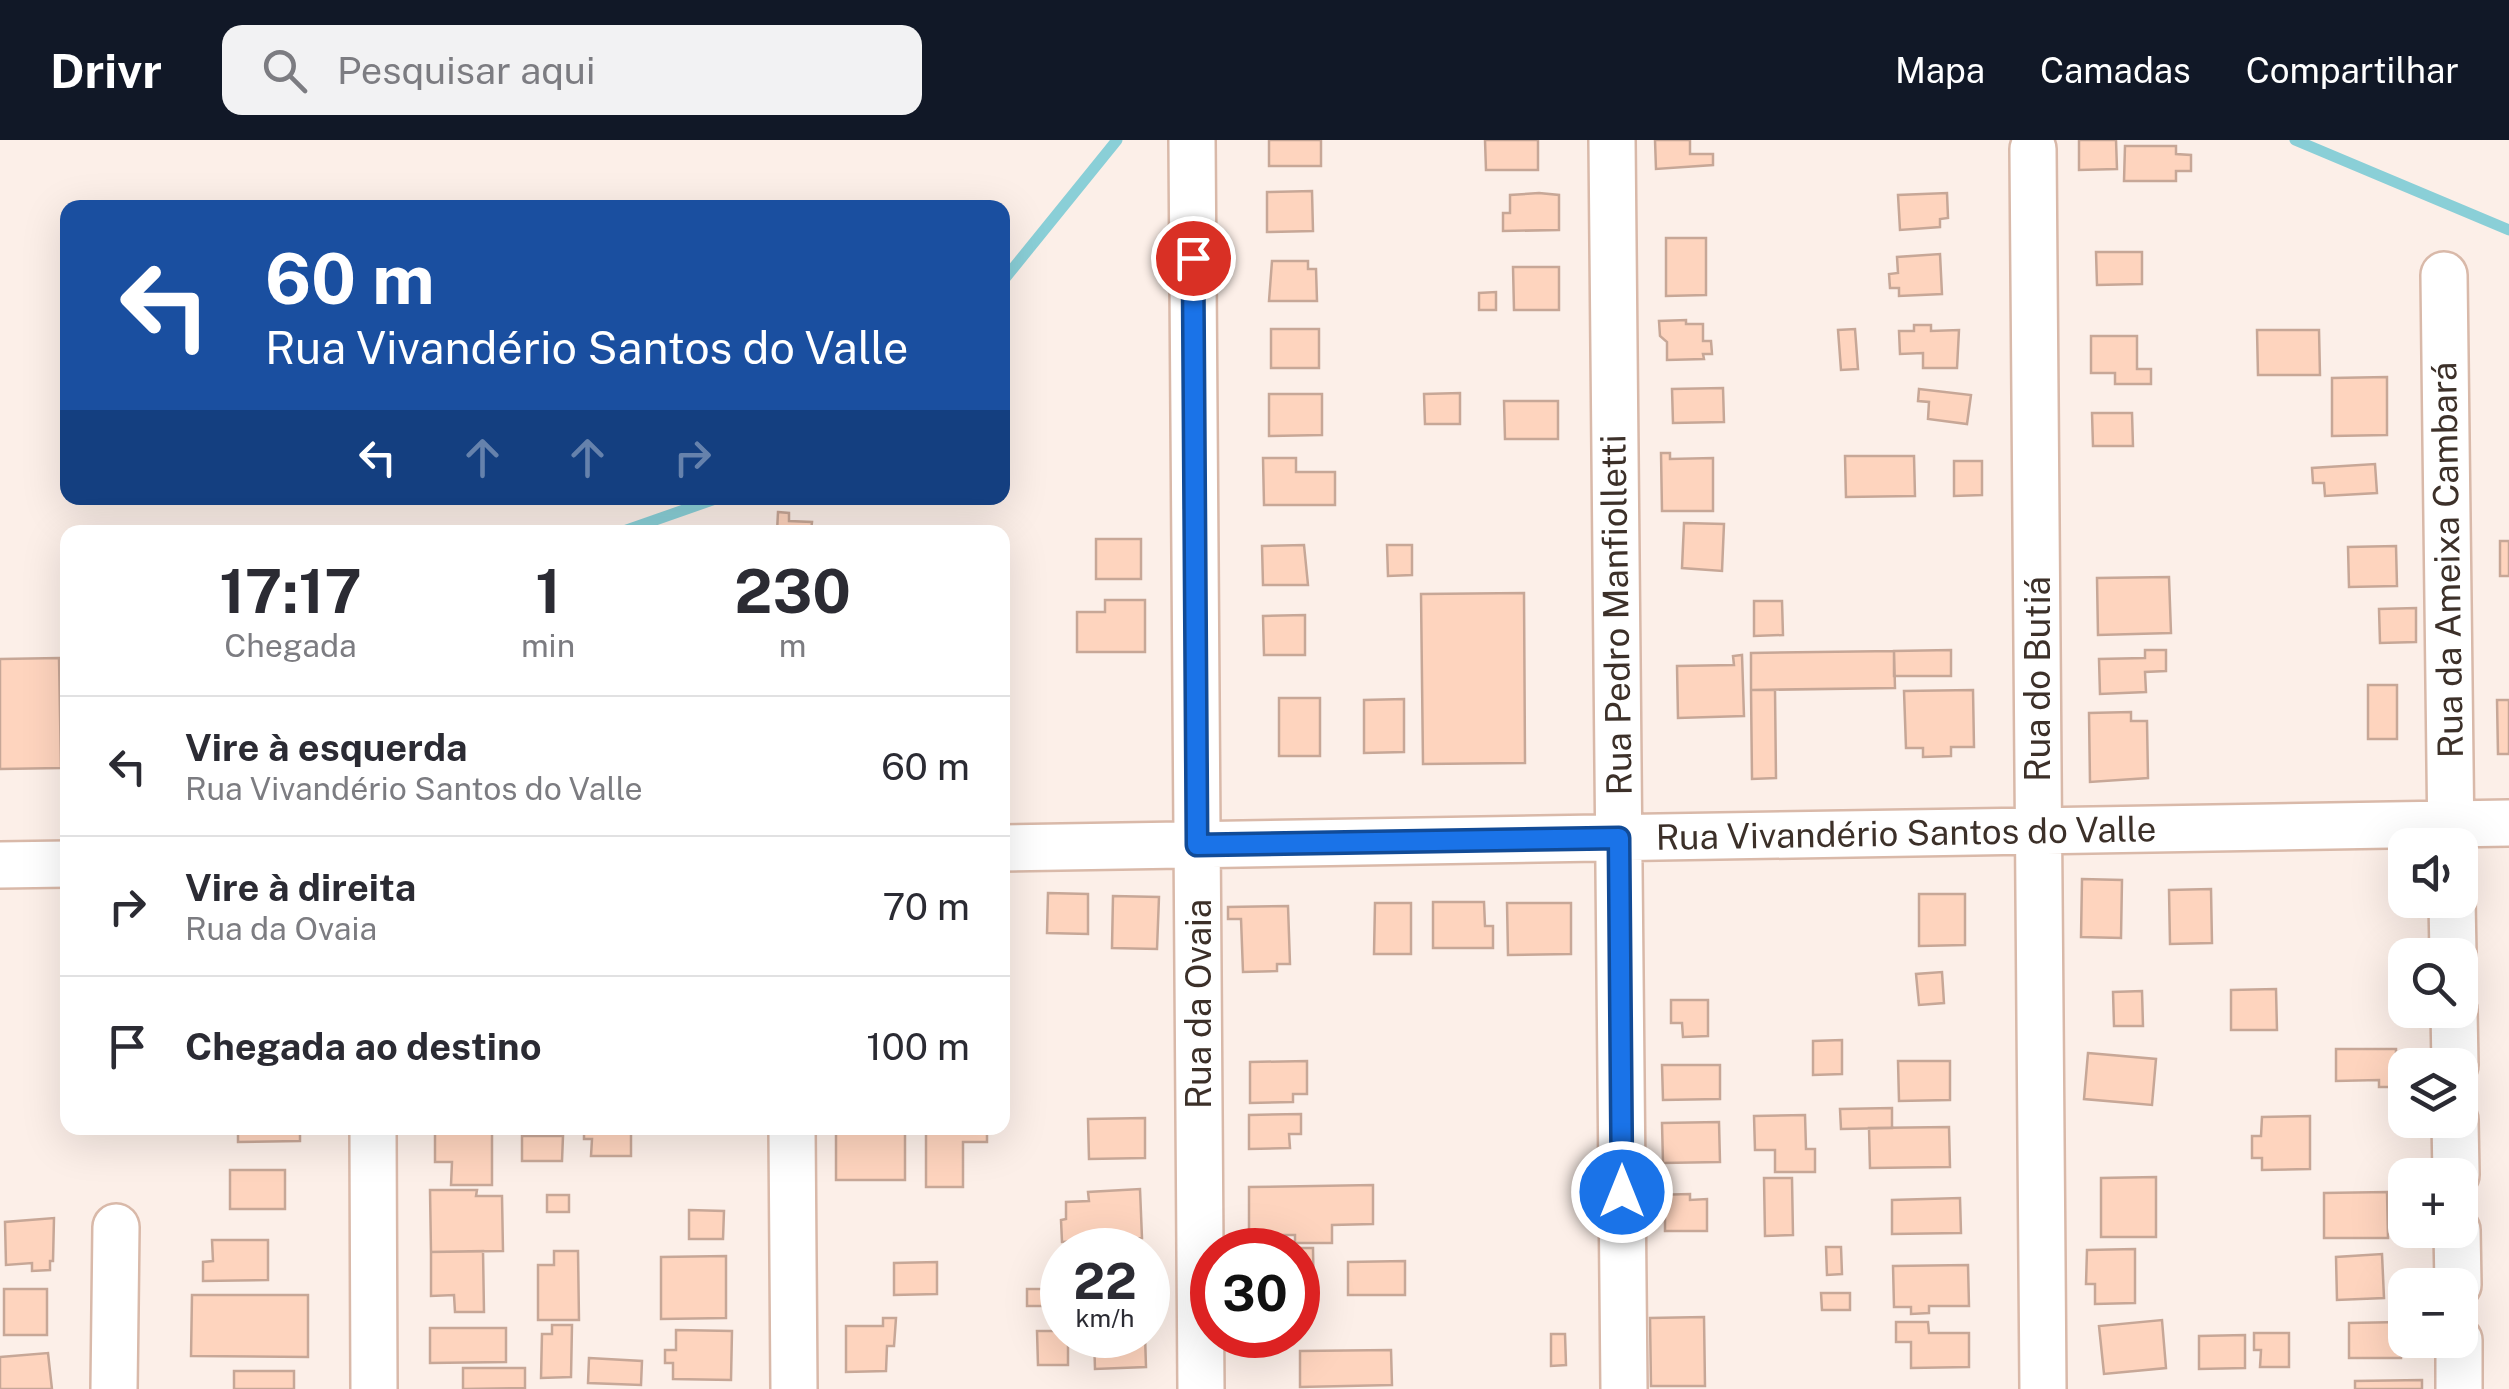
<!DOCTYPE html>
<html lang="pt">
<meta charset="utf-8">
<style>
body{margin:0;font-family:"Public Sans",sans-serif;background:#f2f2f3;color:#2b2b33;height:100vh;display:flex;flex-direction:column;font-size:38px;white-space:nowrap}
*{box-sizing:border-box;margin:0}
p{font-size:32px;color:#7c7c81}
.icon{flex:none;width:55px;height:55px;fill:none;stroke:currentColor;stroke-width:2;stroke-linecap:round;stroke-linejoin:round}
.map{position:relative;flex:1;overflow:hidden}
.drawer{position:absolute;left:60px;top:385px;width:950px;height:610px;display:flex;flex-direction:column;background:#fff;border-radius:20px;box-shadow:0 10px 40px #0002}
.drawer>*{flex:none}
.top-card{position:absolute;left:60px;top:60px;width:950px;height:305px;border-radius:20px;box-shadow:0 10px 40px #0002;background:#1a4fa0;color:#fff;overflow:hidden}
.buttons{position:absolute;left:2388px;top:688px;display:grid;gap:20px}
.buttons a{display:grid;place-items:center;width:90px;height:90px;border-radius:20px;background:#fff;box-shadow:0 10px 40px #0002;font-size:50px}
.speed{position:absolute;left:1040px;top:1088px;display:flex;gap:20px;font-size:50px;font-weight:700;text-align:center}
.speed>*{display:grid;place-content:center;width:130px;height:130px;border-radius:50%;background:#fff;box-shadow:0 10px 40px #0002;line-height:1}
.speed small{font-size:25px;font-weight:400}
.speed .limit{border:15px solid #d22;background:#fff;color:#111}
.pin{position:absolute;display:grid;place-items:center;width:85px;height:85px;color:#fff;margin:-42px;border:5px solid #fff;border-radius:50%;box-shadow:0 2px 10px #0007}
.me{position:absolute;width:110px;margin:-55px;rotate:0deg;stroke-linejoin:round;filter:drop-shadow(0 0 8px #0008)}
.turn{display:flex;align-items:center;gap:35px;height:210px;padding:0 40px;font-size:45px}
.turn .icon{width:130px;height:130px;stroke-width:2.5}
.turn b{display:block;font-size:70px;line-height:85px}
.lanes{display:flex;align-items:center;height:95px;padding:0 40px;background:#0003;justify-content:center;gap:50px;direction:ltr}
.lanes .off{opacity:.35}
.eta{display:flex;justify-content:space-evenly;align-items:center;height:170px;text-align:center}
.eta b{font-size:60px;font-weight:700;line-height:70px}
ul{padding:0;list-style:none}
li{display:flex;align-items:center;gap:30px;height:140px;padding:0 40px;border-top:2px solid #e1e1e2}
li div{flex:1}
li b{display:block;font-size:38px}
li em{font-style:normal}
header{display:flex;align-items:center;gap:60px;box-sizing:border-box;height:140px;padding:0 50px;background:#111827;color:#fff}
header strong{font-size:48px}
nav{display:flex;gap:55px;margin-inline-start:auto;font-size:35px}
.search{width:700px;height:90px;background:#f2f2f3;display:flex;align-items:center;gap:25px;box-sizing:border-box;padding:0 35px;border-radius:20px;color:#7c7c81;font-size:38px}
.map>svg:first-child{display:block}
</style>
<header>
<strong>Drivr</strong>
<div class="search"><svg class="icon" aria-label="search" viewBox="0 0 24 24"><circle cx="10" cy="10" r="6"/><path d="M15 15l6 6"/></svg>Pesquisar aqui</div>
<nav><a>Mapa</a><a>Camadas</a><a>Compartilhar</a></nav>
</header>
<div class="map">
<svg width="2509" height="1249" viewBox="0 0 2509 1249">
<rect width="100%" height="100%" fill="#fcefe8"/>
<g fill="none" stroke-linecap="round" stroke-linejoin="round">
<path stroke="#8acfd7" stroke-width="11" d="M2295 0 2509 90
M1002 142 1117 0
M621 392 718 358"/>
</g>
<path fill="#fed4be" stroke="#c7a797" stroke-width="2.5" d="M1269 0H1321V26H1269Z
M1485 0H1538V30H1486Z
M1655 0H1690V14H1713V25L1656 29Z
M2079 0H2116L2117 29 2079 30Z
M2125 6H2176V14L2191 15V31H2176V41H2124Z
M1312 51 1313 91 1267 92V52Z
M1539 53 1559 55V90L1503 91V73H1510V55Z
M1947 53 1948 78 1940 79V87L1900 90 1898 55Z
M1666 98H1706V155L1666 156Z
M2096 112H2142V144L2097 145Z
M1940 114 1942 154 1899 156V148H1890L1889 134 1898 133 1897 117Z
M1272 121H1308V129H1316L1317 161H1269Z
M1513 127H1559V170H1514Z
M1496 152V170H1479V153Z
M1686 180V184H1703V201H1711L1712 214H1703L1704 219 1667 220V202L1660 196 1659 181Z
M1914 185H1931V191L1959 190 1957 228H1923V213L1900 214 1899 191H1914Z
M1271 189H1319V228H1271Z
M1855 189 1858 229 1841 230 1838 190Z
M2257 190H2319L2320 235H2258Z
M2091 196H2137V229H2151V244H2115V233H2091Z
M2387 237V295L2332 296V238Z
M1723 248 1724 282 1673 283 1672 249Z
M1919 249 1971 255 1967 284 1928 279 1929 262 1918 261Z
M1460 253V284H1425L1424 254Z
M1269 254H1322V295L1269 296Z
M1504 261H1558V299H1505Z
M2092 273H2132L2133 306H2093Z
M1661 313H1670V319L1713 318V371H1662Z
M1845 316H1914L1915 356 1846 357Z
M1263 318H1296V332H1335V365H1264Z
M1954 321H1982V355L1954 356Z
M2375 324 2377 353 2325 356 2324 343H2313L2312 328Z
M778 372 789 373V381L812 382 811 392H777Z
M1684 383 1724 384 1722 431 1682 428Z
M1096 399H1141V439H1096Z
M2500 401H2509V436H2500Z
M1304 405 1308 445H1263L1262 406Z
M1387 405H1412V435L1388 436Z
M2396 406 2397 446 2349 447 2348 407Z
M2169 437 2171 493 2098 495 2097 438Z
M1524 453 1525 623 1423 624 1421 454Z
M1105 460H1145V512H1077V472H1105Z
M1754 461H1782L1783 495 1754 496Z
M2416 468V502L2380 503 2379 469Z
M1305 475V515H1264L1263 476Z
M1951 510V536H1894V511Z
M2145 510H2166V531L2145 532 2146 552 2100 554 2099 519 2145 518Z
M1894 511 1895 548 1751 550V513Z
M1742 515 1744 576 1678 578 1677 526 1734 525 1733 516Z
M59 518 61 628 0 629V519Z
M2368 545H2397V599H2368Z
M1751 550H1775L1776 638 1752 639Z
M1973 550 1974 607H1951V616L1923 617V608H1906L1904 551Z
M1279 558H1320V616H1279Z
M1404 559V612L1364 613V560Z
M2497 560H2509V614H2498Z
M2131 572V581H2147L2148 638 2090 642 2089 573Z
M2082 739 2122 740 2121 798 2081 797Z
M2211 749 2212 803 2170 804 2169 750Z
M1048 753 1088 754V794L1047 793Z
M1919 754H1965V805L1919 806Z
M1113 756 1159 757 1157 809 1112 808Z
M1433 762H1484L1485 786H1493V808H1433Z
M1375 763H1411V814H1374Z
M1507 763H1571V814L1508 815Z
M1288 766 1290 824H1277V831L1243 832 1241 779H1228V767Z
M1942 832 1944 863 1919 865 1916 834Z
M2276 849 2277 890H2231V850Z
M2142 851 2143 886H2114L2113 852Z
M1671 860H1708V896L1683 897 1682 883H1671Z
M1842 900V934L1813 935V901Z
M2336 909H2396V941L2393 947H2379V940L2336 941Z
M2088 913 2156 919 2152 965 2084 959Z
M1307 921V954H1293V962L1250 963V922Z
M1898 921H1950V960L1899 961Z
M1662 925H1720V959L1663 960Z
M1892 968V988L1841 989 1840 969Z
M1301 974V994H1289L1290 1008 1249 1009V975Z
M1805 975 1806 1009H1815V1032H1775V1010H1755L1754 976Z
M2310 976V1029L2262 1030V1018H2252V996H2261L2262 977Z
M1145 978V1018L1089 1019 1088 979Z
M1719 982 1720 1022 1663 1023 1662 983Z
M1949 987 1950 1027 1870 1028 1869 988Z
M238 988H300V1001L238 1002Z
M435 988H492V1045H451L452 1022H435Z
M584 988H631V1016H591L592 999H584Z
M836 988H905V1040H836Z
M926 988H987V1002H963V1047H926Z
M522 996H563L562 1021H522Z
M230 1030H285V1069H230Z
M2156 1037V1097H2101V1038Z
M1764 1038H1792L1793 1095 1765 1096Z
M1373 1045V1084L1332 1085V1103H1295V1095H1249V1047Z
M1140 1049 1142 1098 1062 1102 1061 1080 1066 1079V1062L1089 1061 1088 1052Z
M430 1050H477L476 1056H502L503 1111 431 1112Z
M2387 1052 2388 1098H2324V1053Z
M1690 1054V1060L1707 1059V1091H1665V1077H1653V1055Z
M547 1055H569V1072H547Z
M1960 1058 1961 1093 1892 1094V1060Z
M689 1070 724 1071 723 1099H689Z
M54 1078 53 1121H50V1130L32 1131V1123L6 1125 5 1082Z
M212 1100H268V1140L203 1141V1122L213 1121Z
M1826 1107H1841L1842 1134 1827 1135Z
M1256 1108H1313L1314 1170 1298 1171V1110Z
M2135 1109V1163L2095 1164V1144H2086L2087 1110Z
M483 1111 484 1172H455L454 1155 431 1156V1112Z
M554 1111H578L579 1180H538V1125H554Z
M2382 1114 2384 1158 2337 1160 2336 1117Z
M726 1116V1178L661 1179V1117Z
M1405 1121V1155H1348V1122Z
M937 1122V1154L894 1155V1123Z
M1968 1125 1969 1166H1929V1173L1911 1174V1167H1894L1893 1126Z
M4 1149H47V1195H4Z
M1027 1149H1061V1166H1027Z
M1821 1153H1850V1170H1822Z
M192 1155H308V1217L191 1216Z
M1704 1177 1705 1246H1651L1650 1178Z
M883 1178H896L894 1206H887L886 1231 846 1232V1186H883Z
M2162 1180 2166 1228 2104 1234 2099 1186Z
M1896 1182H1928L1929 1193H1969V1227L1911 1228V1202H1896Z
M2401 1182V1218H2349V1183Z
M552 1185H572L571 1237 541 1238 542 1194H552Z
M430 1188H506V1222L430 1223Z
M676 1190 732 1191 731 1240 673 1239V1223H665V1210H676Z
M1037 1191H1062V1195H1068V1225H1038Z
M2254 1193H2289V1227H2260L2261 1210H2254Z
M1551 1194H1565L1566 1225 1551 1226Z
M1094 1195H1145L1146 1227 1095 1229Z
M2245 1195V1228L2199 1229V1196Z
M1391 1210 1392 1245 1300 1247V1211Z
M48 1213 52 1249H0V1217Z
M589 1218 642 1221 641 1245 588 1243Z
M463 1228H525V1248L463 1249Z
M234 1231H294V1249H234Z
M2422 1240V1249H2355V1241Z"/>
<g fill="none" stroke-linecap="round" stroke-linejoin="round">
<defs>
<path id="minor" d="M1192 0 1201 1249
M1612 0 1624 1249
M2033 9 2043 1249
M2444 135 2451 705
M1002 708 2509 683
M0 725 68 724
M2452 760 2453 815
M2454 870 2455 925
M2455 980 2456 1035
M373 988 374 1249
M792 988 794 1249
M2457 1090 2458 1145
M2459 1200V1249
M114 1249 116 1087"/>
</defs>
<use href="#minor" stroke="#d9b9a9" stroke-width="50"/>
<use href="#minor" stroke="#fff" stroke-width="45"/>
</g>
<g fill="none" stroke-linecap="round" stroke-linejoin="round">
<defs>
<path id="route" d="M1193 118 1197 705 1619 698 1622 1052"/>
</defs>
<use href="#route" stroke="#114b97" stroke-width="25"/>
<use href="#route" stroke="#1a73e8" stroke-width="18"/>
</g>
<g text-anchor="middle" dominant-baseline="central" stroke-width="10" stroke-linejoin="round" paint-order="stroke">
<g font-size="35" fill="#3c3029" stroke="#fff">
<text transform="translate(2447 420) rotate(-91)">Rua da Ameixa Cambará</text>
<text transform="translate(1616 475) rotate(-91)">Rua Pedro Manfiolletti</text>
<text transform="translate(2037 539) rotate(-90)">Rua do Butiá</text>
<text transform="translate(1906 693) rotate(-1)">Rua Vivandério Santos do Valle</text>
<text transform="translate(1198 864) rotate(-90)">Rua da Ovaia</text>
</g>
</g>
</svg>
<div class="buttons">
<a><svg class="icon" aria-label="sound" viewBox="0 0 24 24"><path d="M4 9h4l5-4v14l-5-4H4zM17 9q2 3 0 6"/></svg></a>
<a><svg class="icon" aria-label="search" viewBox="0 0 24 24"><circle cx="10" cy="10" r="6"/><path d="M15 15l6 6"/></svg></a>
<a><svg class="icon" aria-label="layers" viewBox="0 0 24 24"><path d="M12 4l9 5-9 5-9-5zM3 14l9 5 9-5"/></svg></a>
<a>+</a>
<a>−</a>
</div>
<div class="speed"><div>22<small>km/h</small></div><div class="limit">30</div></div>
<div class="pin" style="left:1193px;top:118px;background:#d93025"><svg class="icon" aria-label="arrive" viewBox="0 0 24 24"><path d="M6 21V4h12l-3 4 3 4H6"/></svg></div>
<svg class="me" style="left:1622px;top:1052px" viewBox="-20 -20 40 40"><circle r="17" fill="#1a73e8" stroke="#fff" stroke-width="3"/><path d="M0-11L8 9 0 5-8 9z" fill="#fff"/></svg>
<div class="top-card">
<div class="turn"><svg class="icon" aria-label="left" viewBox="0 0 24 24"><path d="M17 20v-9H6M10 6l-5 5 5 5"/></svg><div><b>60 m</b>Rua Vivandério Santos do Valle</div></div>
<div class="lanes"><svg class="icon" aria-label="left" viewBox="0 0 24 24"><path d="M17 20v-9H6M10 6l-5 5 5 5"/></svg><svg class="icon off" aria-label="ahead" viewBox="0 0 24 24"><path d="M12 20V5M6 11l6-6 6 6"/></svg><svg class="icon off" aria-label="ahead" viewBox="0 0 24 24"><path d="M12 20V5M6 11l6-6 6 6"/></svg><svg class="icon off" aria-label="right" viewBox="0 0 24 24"><path d="M7 20v-9h11M14 6l5 5-5 5"/></svg></div>
</div>
<section class="drawer">
<div class="eta">
<div><b>17:17</b><p>Chegada</p></div>
<div><b>1</b><p>min</p></div>
<div><b>230</b><p>m</p></div>
</div>
<ul>
<li><svg class="icon" aria-label="left" viewBox="0 0 24 24"><path d="M17 20v-9H6M10 6l-5 5 5 5"/></svg><div><b>Vire à esquerda</b><p>Rua Vivandério Santos do Valle</p></div><em>60 m</em></li>
<li><svg class="icon" aria-label="right" viewBox="0 0 24 24"><path d="M7 20v-9h11M14 6l5 5-5 5"/></svg><div><b>Vire à direita</b><p>Rua da Ovaia</p></div><em>70 m</em></li>
<li><svg class="icon" aria-label="arrive" viewBox="0 0 24 24"><path d="M6 21V4h12l-3 4 3 4H6"/></svg><div><b>Chegada ao destino</b></div><em>100 m</em></li>
</ul>
</section>
</div>
